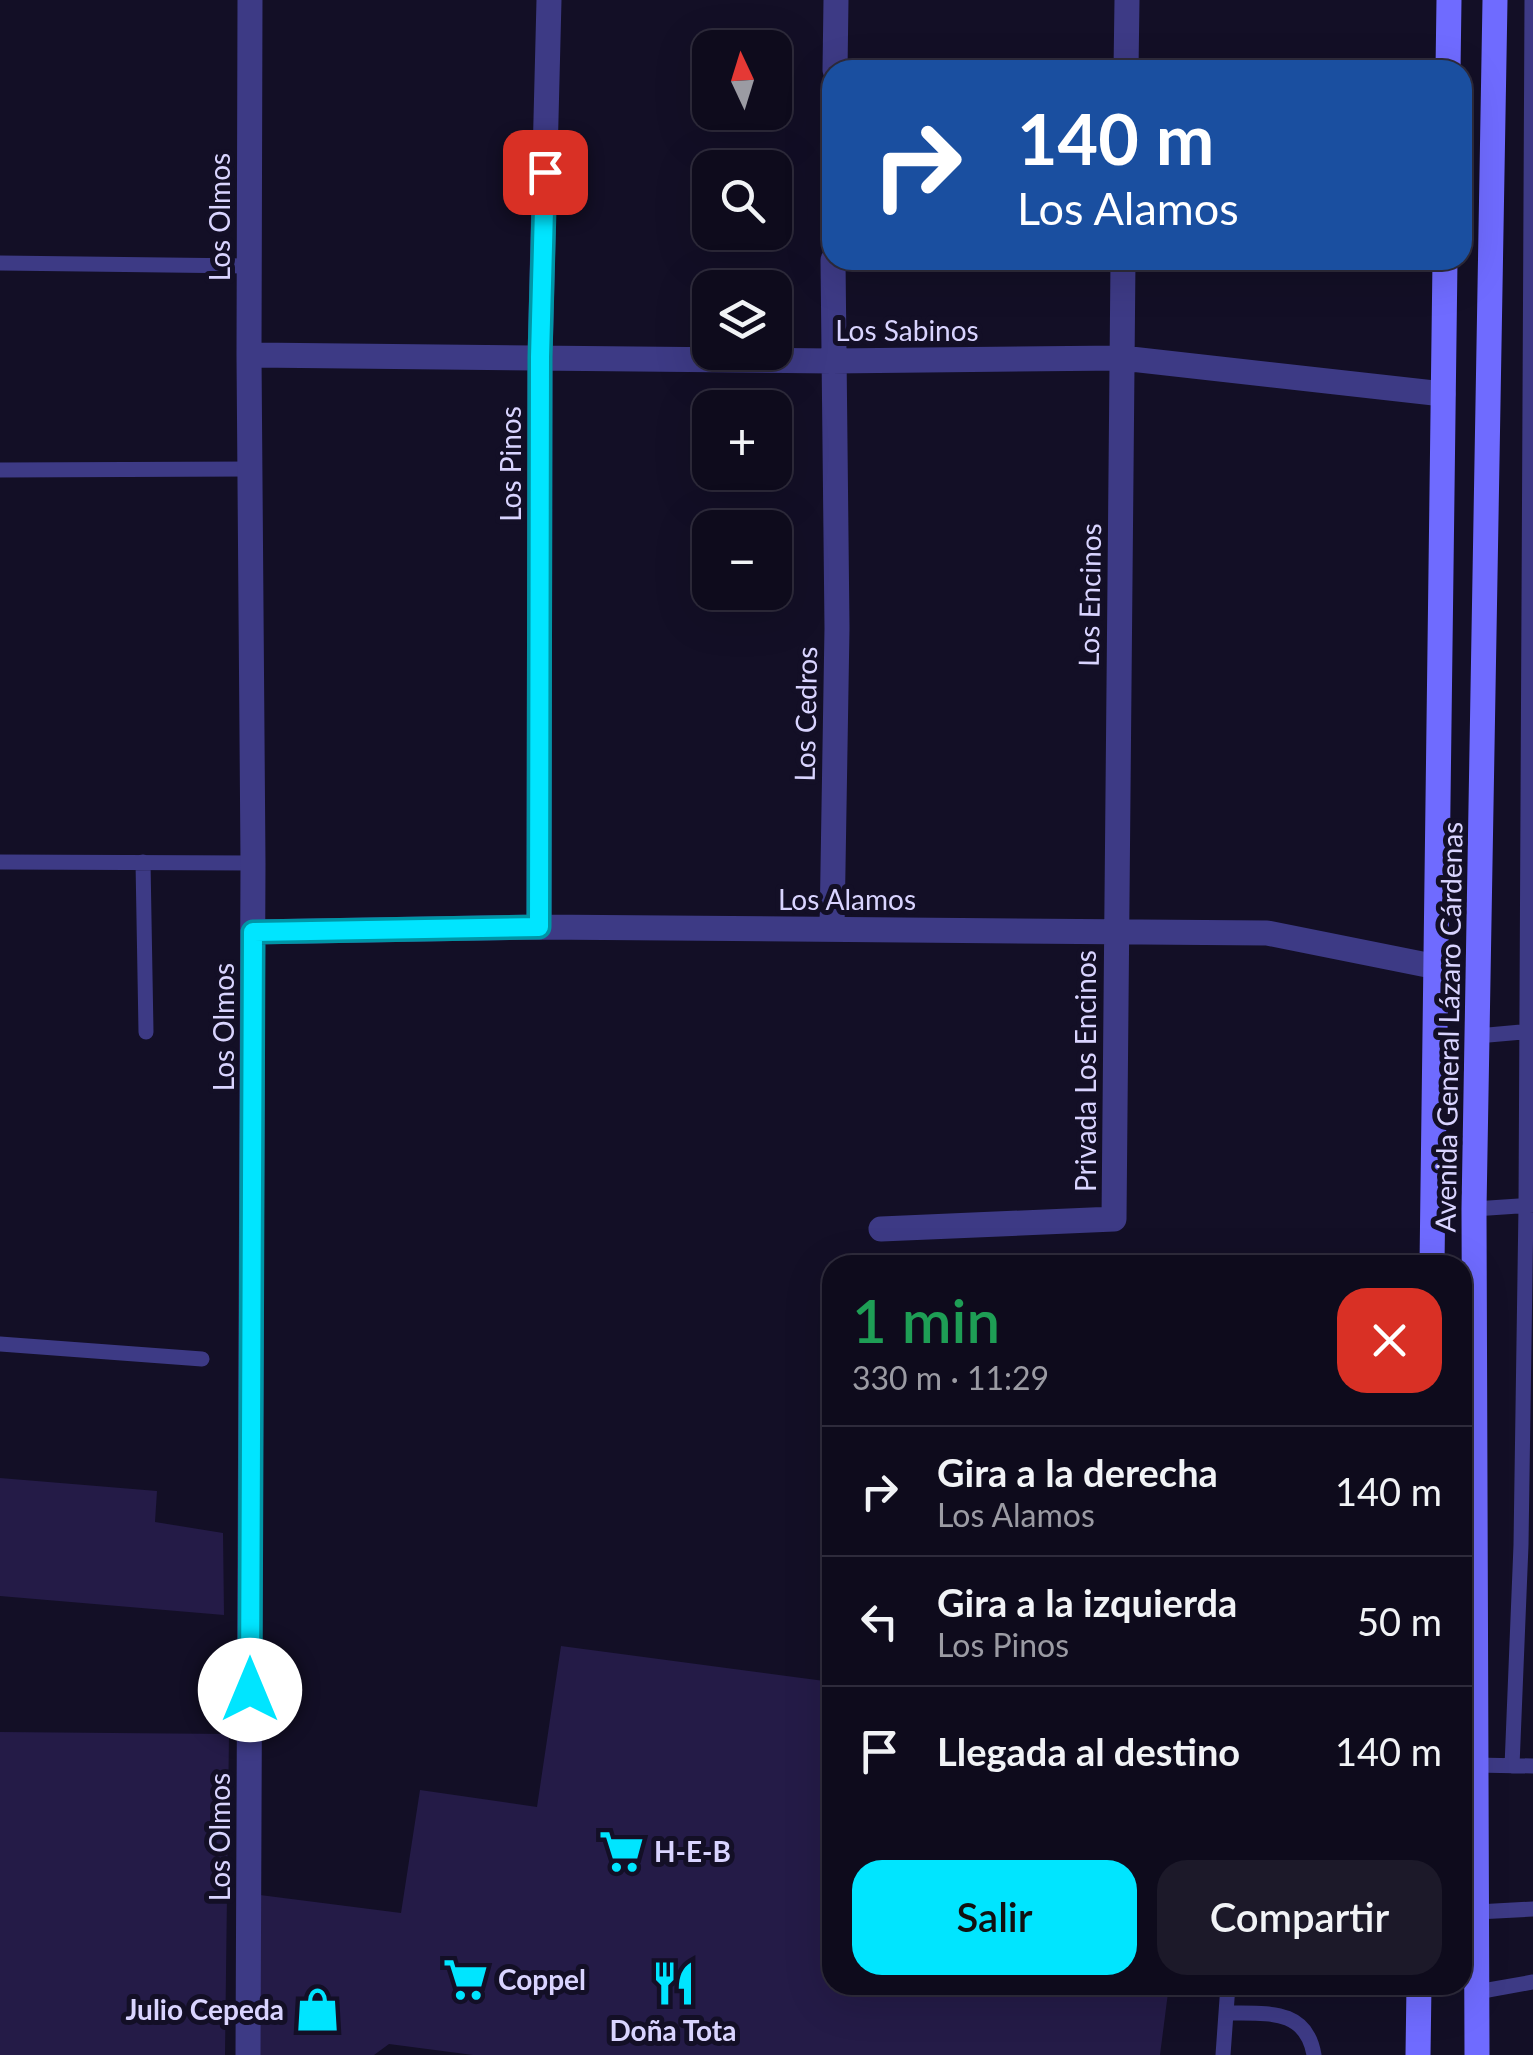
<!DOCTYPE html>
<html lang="es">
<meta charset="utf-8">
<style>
body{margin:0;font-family:Lato,sans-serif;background:#1c1929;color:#f1f3f6;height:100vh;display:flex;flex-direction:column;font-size:38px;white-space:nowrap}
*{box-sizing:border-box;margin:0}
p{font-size:32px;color:#9b9ba3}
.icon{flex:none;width:55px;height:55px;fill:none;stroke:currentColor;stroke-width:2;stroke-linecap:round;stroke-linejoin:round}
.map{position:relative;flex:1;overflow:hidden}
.side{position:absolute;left:822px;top:1255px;width:650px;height:740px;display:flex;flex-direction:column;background:#0e0b1c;border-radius:30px;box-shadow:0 10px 40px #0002,0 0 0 2px #2e2b3b}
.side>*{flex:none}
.top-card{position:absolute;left:822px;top:60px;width:650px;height:210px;border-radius:30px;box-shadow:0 10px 40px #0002,0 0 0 2px #2e2b3b;background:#1a4fa0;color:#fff;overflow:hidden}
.needle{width:65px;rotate:356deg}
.buttons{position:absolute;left:692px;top:30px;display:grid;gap:20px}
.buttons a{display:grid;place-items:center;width:100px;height:100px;border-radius:20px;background:#0e0b1c;box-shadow:0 10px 40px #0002,0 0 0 2px #2e2b3b;font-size:50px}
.pin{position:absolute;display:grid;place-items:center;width:85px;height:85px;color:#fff;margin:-42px;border-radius:20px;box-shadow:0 5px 15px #0006}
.me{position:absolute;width:110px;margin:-55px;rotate:0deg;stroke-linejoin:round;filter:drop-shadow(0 0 8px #0008)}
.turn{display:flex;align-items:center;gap:35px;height:210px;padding:0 30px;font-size:45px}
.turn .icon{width:130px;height:130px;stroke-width:2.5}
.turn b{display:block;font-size:70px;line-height:85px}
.round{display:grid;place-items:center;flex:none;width:105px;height:105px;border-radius:30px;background:#1c1929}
.head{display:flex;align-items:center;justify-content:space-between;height:170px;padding:0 30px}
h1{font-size:60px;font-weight:600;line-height:75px;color:#1e9e55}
.action{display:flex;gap:20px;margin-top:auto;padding:20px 30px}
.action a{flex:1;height:115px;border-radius:30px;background:#00e5ff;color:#111;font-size:40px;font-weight:600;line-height:115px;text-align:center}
.action a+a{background:#1c1929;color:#f1f3f6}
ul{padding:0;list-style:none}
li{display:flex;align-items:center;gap:30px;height:130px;padding:0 30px;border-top:2px solid #2e2b3b}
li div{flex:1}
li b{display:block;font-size:38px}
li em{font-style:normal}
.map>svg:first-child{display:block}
</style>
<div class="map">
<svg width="1533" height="2055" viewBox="0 0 1533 2055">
<rect width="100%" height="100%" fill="#130f26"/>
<path fill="#241b47" d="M0 1478 157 1491 155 1522 223 1533 224 1615 0 1596Z
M561 1646 832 1682V1985H1169L1160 2055H473L389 2044 374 2055H260V1895L401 1913 420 1790 537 1807Z
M0 1732 229 1734 225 2055H0Z"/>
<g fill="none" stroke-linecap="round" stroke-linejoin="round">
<path stroke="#3d3a85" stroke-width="15" d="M0 263 249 266
M0 470 252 469
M0 862 253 863
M143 862 146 1032
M1477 1036 1533 1031
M1474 1209 1533 1205
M0 1344 202 1359
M1512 1766 1521 1545 1526 1206 1532 0
M1462 1774 1475 1765 1533 1766
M1462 1920 1477 1912 1533 1909
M1477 1992 1533 1982
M1226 2013C1265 2014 1306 2007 1314 2055
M1223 2055 1228 1985"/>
<path stroke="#3d3a85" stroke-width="25" d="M835 70 836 0
M1126 70 1127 0
M249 355 832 361 1122 358 1443 394
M539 927 540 357 549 0
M832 928 837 628 833 260
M253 932 539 927 1267 933 1437 967
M881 1229 1114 1219 1123 260
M248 2055 253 863 249 355 250 0"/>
<path stroke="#6f6bff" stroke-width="25" d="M1448 70 1449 0
M1432 1265 1445 260
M1418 2055 1419 1985
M1477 2055 1474 1209 1495 0"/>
</g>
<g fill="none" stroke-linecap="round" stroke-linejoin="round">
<defs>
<path id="route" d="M250 1690 253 932 539 927 540 357 545 172"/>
</defs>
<use href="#route" stroke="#0095a6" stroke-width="25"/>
<use href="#route" stroke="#00e5ff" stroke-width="18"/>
</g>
<defs>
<symbol id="supermarket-bare" viewBox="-9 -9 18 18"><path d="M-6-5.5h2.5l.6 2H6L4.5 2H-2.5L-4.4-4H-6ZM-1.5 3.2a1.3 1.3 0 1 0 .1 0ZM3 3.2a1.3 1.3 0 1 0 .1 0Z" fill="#00e5ff" stroke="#130f26" stroke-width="2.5" paint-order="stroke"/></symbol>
<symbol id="restaurant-bare" viewBox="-9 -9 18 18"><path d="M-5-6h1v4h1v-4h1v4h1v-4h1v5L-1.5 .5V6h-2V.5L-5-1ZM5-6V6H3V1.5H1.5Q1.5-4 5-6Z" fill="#00e5ff" stroke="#130f26" stroke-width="2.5" paint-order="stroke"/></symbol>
<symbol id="shop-bare" viewBox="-9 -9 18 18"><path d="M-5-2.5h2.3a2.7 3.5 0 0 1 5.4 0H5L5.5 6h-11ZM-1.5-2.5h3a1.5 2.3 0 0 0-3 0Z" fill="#00e5ff" stroke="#130f26" stroke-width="2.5" paint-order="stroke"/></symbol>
</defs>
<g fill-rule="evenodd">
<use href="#supermarket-bare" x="590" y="1820" width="63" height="63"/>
<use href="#supermarket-bare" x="434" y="1948" width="63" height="63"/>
<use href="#restaurant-bare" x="642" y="1952" width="63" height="63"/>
<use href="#shop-bare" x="286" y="1978" width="63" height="63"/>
</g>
<g text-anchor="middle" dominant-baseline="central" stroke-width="10" stroke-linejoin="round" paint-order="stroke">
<g font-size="28" fill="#d9d4ff" stroke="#130f26">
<text transform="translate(219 217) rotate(-90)">Los Olmos</text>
<text x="907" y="330">Los Sabinos</text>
<text transform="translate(510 464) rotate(-90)">Los Pinos</text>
<text transform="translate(1089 595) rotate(-89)">Los Encinos</text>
<text transform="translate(805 714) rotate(-89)">Los Cedros</text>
<text x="847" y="899">Los Alamos</text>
<text transform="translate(223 1027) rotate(-90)">Los Olmos</text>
<text transform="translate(1448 1027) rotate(-89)">Avenida General Lázaro Cárdenas</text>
<text transform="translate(1085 1071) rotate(-90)">Privada Los Encinos</text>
<text transform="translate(219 1837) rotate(-90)">Los Olmos</text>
</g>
<g font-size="28" font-weight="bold" fill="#d9d4ff" stroke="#130f26" text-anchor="start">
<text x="654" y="1851">H-E-B</text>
<text x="498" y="1979">Coppel</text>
<text x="284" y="2009" text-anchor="end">Julio Cepeda</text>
<text x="673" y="2030" text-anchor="middle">Doña Tota</text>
</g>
</g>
</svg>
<div class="buttons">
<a><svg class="needle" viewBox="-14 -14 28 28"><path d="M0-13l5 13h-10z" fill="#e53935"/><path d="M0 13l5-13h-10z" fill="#9b9ba3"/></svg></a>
<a><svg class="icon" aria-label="search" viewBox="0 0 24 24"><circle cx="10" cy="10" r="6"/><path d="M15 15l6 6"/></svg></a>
<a><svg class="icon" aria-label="layers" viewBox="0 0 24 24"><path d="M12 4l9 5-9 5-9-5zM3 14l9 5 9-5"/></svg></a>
<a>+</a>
<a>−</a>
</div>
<div class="pin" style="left:545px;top:172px;background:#d93025"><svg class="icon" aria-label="arrive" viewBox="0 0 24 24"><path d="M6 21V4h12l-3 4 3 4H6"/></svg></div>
<svg class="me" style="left:250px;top:1690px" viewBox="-20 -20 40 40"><circle r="19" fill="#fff"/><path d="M0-13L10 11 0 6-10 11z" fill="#00e5ff"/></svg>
<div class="top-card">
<div class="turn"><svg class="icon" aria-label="right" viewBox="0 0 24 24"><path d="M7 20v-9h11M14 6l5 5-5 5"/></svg><div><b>140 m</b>Los Alamos</div></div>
</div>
<section class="side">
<div class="head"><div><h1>1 min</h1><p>330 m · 11:29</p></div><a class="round" style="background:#d93025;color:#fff"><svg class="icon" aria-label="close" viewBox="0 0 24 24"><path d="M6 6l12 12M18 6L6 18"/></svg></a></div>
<ul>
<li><svg class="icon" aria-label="right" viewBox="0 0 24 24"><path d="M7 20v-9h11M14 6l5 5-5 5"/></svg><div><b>Gira a la derecha</b><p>Los Alamos</p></div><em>140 m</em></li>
<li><svg class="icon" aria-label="left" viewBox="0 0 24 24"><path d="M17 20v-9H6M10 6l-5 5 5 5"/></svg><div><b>Gira a la izquierda</b><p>Los Pinos</p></div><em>50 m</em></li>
<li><svg class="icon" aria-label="arrive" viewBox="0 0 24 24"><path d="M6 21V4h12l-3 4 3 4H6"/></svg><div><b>Llegada al destino</b></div><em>140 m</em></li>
</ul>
<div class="action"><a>Salir</a><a>Compartir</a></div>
</section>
</div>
